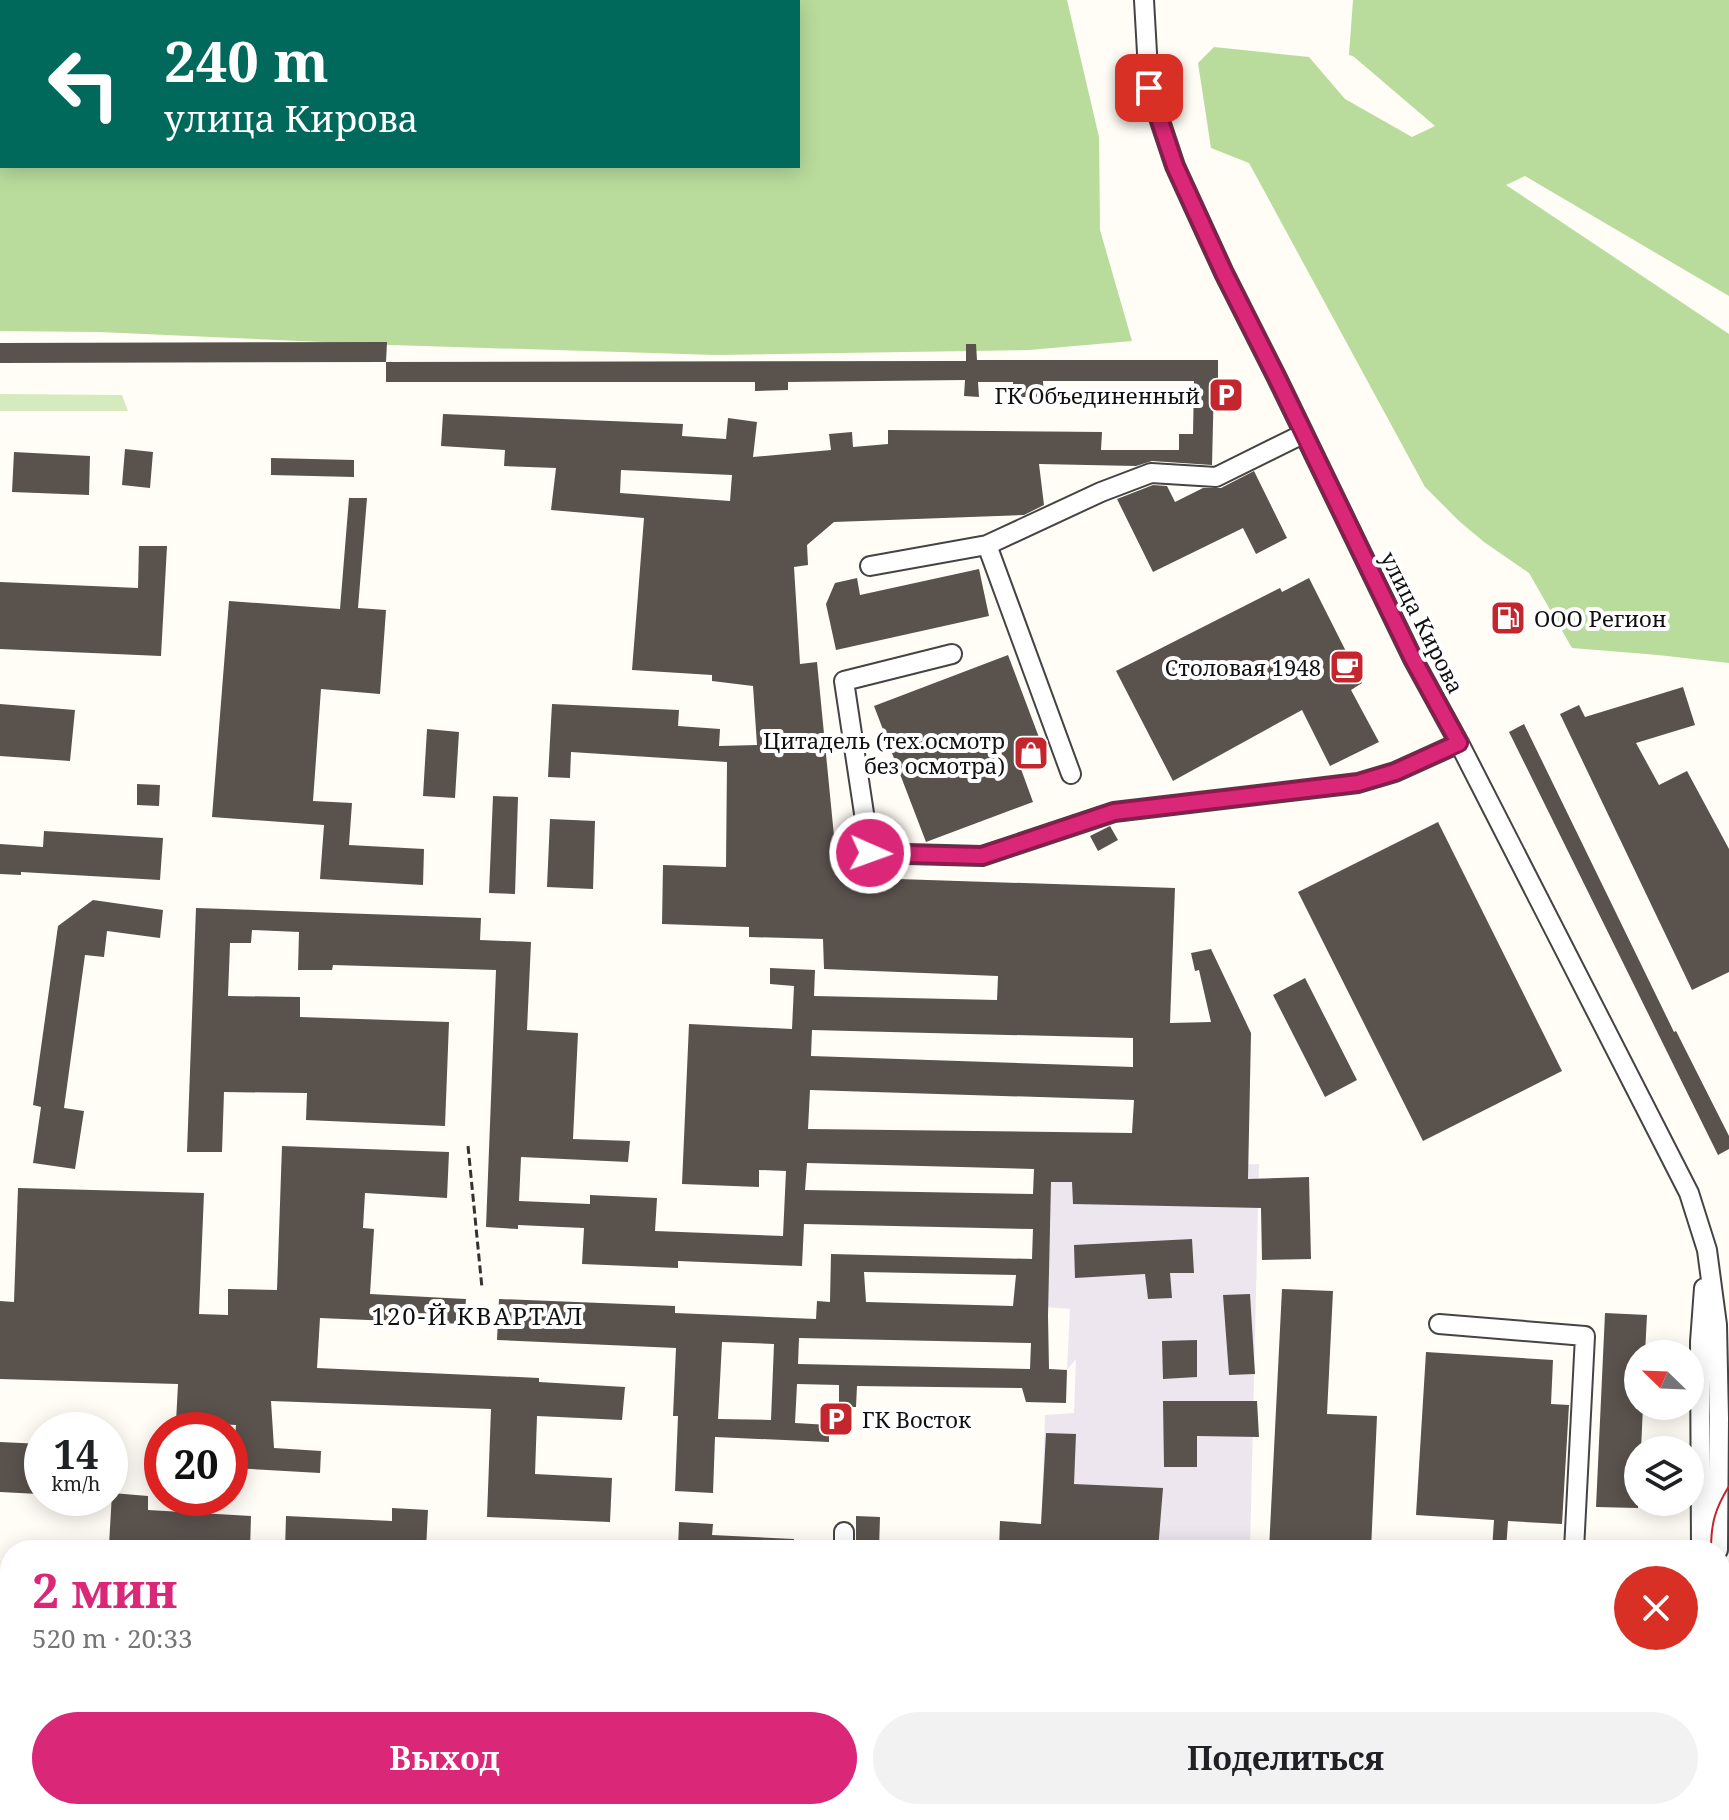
<!DOCTYPE html>
<html lang="ru">
<meta charset="utf-8">
<style>
body{margin:0;font-family:"Noto Serif",serif;background:#f2f2f2;color:#202124;height:100vh;display:flex;flex-direction:column;font-size:30px;white-space:nowrap}
*{box-sizing:border-box;margin:0}
p{font-size:26px;color:#757577}
.icon{flex:none;width:44px;height:44px;fill:none;stroke:currentColor;stroke-width:2;stroke-linecap:round;stroke-linejoin:round}
.map{position:relative;flex:1;overflow:hidden}
.drawer{position:absolute;left:0px;top:1540px;width:1730px;height:280px;display:flex;flex-direction:column;background:#fff;border-radius:32px 32px 0 0;box-shadow:0 4px 20px #0003}
.drawer>*{flex:none}
.hud{position:absolute;left:0px;top:0px;width:800px;height:168px;box-shadow:0 4px 20px #0003;background:#00695c;color:#fff;overflow:hidden}
.needle{width:52px;rotate:293deg}
.tools{position:absolute;left:1624px;top:1340px;display:grid;gap:16px}
.tools a{display:grid;place-items:center;width:80px;height:80px;border-radius:50%;background:#fff;box-shadow:0 4px 20px #0003;font-size:40px}
.speed{position:absolute;left:24px;top:1412px;display:flex;gap:16px;font-size:40px;font-weight:700;text-align:center}
.speed>*{display:grid;place-content:center;width:104px;height:104px;border-radius:50%;background:#fff;box-shadow:0 4px 20px #0003;line-height:1}
.speed small{font-size:20px;font-weight:400}
.speed .limit{border:12px solid #d22;background:#fff;color:#111}
.pin{position:absolute;display:grid;place-items:center;width:68px;height:68px;color:#fff;margin:-34px;border-radius:16px;box-shadow:0 4px 12px #0006}
.me{position:absolute;width:88px;margin:-44px;rotate:92deg;stroke-linejoin:round;filter:drop-shadow(0 0 6px #0008)}
.turn{display:flex;align-items:center;gap:28px;height:168px;padding:0 32px;font-size:36px}
.turn .icon{width:104px;height:104px;stroke-width:2.5}
.turn b{display:block;font-size:56px;line-height:68px}
.round{display:grid;place-items:center;flex:none;width:84px;height:84px;border-radius:42px;background:#f2f2f2}
.overview{display:flex;align-items:center;justify-content:space-between;height:136px;padding:0 32px}
h1{font-size:48px;font-weight:700;line-height:60px;color:#db2777}
.primary-button{display:flex;gap:16px;margin-top:auto;padding:16px 32px}
.primary-button a{flex:1;height:92px;border-radius:48px;background:#db2777;color:#fff;font-size:32px;font-weight:700;line-height:92px;text-align:center}
.primary-button a+a{background:#f2f2f2;color:#202124}
.map>svg:first-child{display:block}
</style>
<div class="map">
<svg width="1729" height="1820" viewBox="0 0 1729 1820">
<rect width="100%" height="100%" fill="#fffdf5"/>
<path fill="#eee6ef" d="M1259 1164 1250 1550H1041L1045 1415 1074 1413 1076 1359 1067 1370 1070 1309 1032 1306 1034 1169Z"/>
<path fill="#d5ebbd" d="M0 394 122 395 128 411H0Z"/>
<path fill="#b9dc9c" fill-rule="evenodd" d="M0 0H1067L1099 137 1100 230 1132 341 1029 350 716 355 391 345 100 332 0 331ZM2 2H798V166H2Z
M1353 0H1729V296L1525 176 1506 185 1729 334V663L1658 655 1572 648 1529 573 1484 542 1459 521 1425 487 1249 163 1211 148 1198 63 1214 47 1309 57 1345 99 1412 137 1435 126 1353 56 1349 55Z"/>
<path fill="#5a524d" fill-rule="evenodd" d="M387 342 386 362 0 363V343Z
M966 344H976L977 360H1218V381H1214L1212 465 1152 461 1136 466 1039 464 1044 505 1024 515 834 522 807 545 808 565 794 567 800 664 817 662 838 877 1175 888 1170 1023 1211 1022 1199 970 1195 971 1191 953 1211 949 1251 1033 1248 1179 1309 1177 1311 1259 1262 1260 1261 1208 1073 1204 1072 1182H1051L1048 1316 1049 1369 1067 1370 1066 1403 1026 1402 1022 1388 857 1386 856 1407H839V1385L797 1384 795 1423 829 1425V1442L715 1437 713 1493 675 1491 678 1416H673L676 1348 497 1340 499 1299 675 1306V1313L816 1319 817 1301 830 1302 831 1254 1032 1259 1033 1229 804 1224 802 1266 678 1261V1268L582 1264 584 1228 518 1225V1229L486 1227 496 970 333 965 332 970H298L299 932 252 930 251 943H230L228 996 300 997V1017L449 1022 445 1126 306 1120 307 1093 224 1092 222 1152H187L196 908 481 918 480 940 531 942 527 1030 578 1033 573 1139 630 1141 628 1162 521 1157 519 1201 590 1204V1195L657 1198 655 1231 783 1236 786 1171 759 1170V1187L682 1184 689 1024 792 1029 794 986 770 984V968L815 970 814 996 997 1000 998 976 824 969 823 939 749 937V927L662 924 663 865 726 867 727 762 571 752 570 778 548 777 552 704 679 710 678 726 720 729 719 746 757 745 753 686 712 681V675L632 670 644 518 551 510 556 468 504 466 505 450 441 446 443 414 683 424 682 436 726 439 728 418 757 422 753 457 831 450 829 434 852 432 853 447 888 444V430L1102 432 1101 450H1179V434H1193L1194 381H1043L1044 397H1013V382H978L979 397 964 396 965 380 788 382V390L755 391V382H386V362L966 361ZM621 470 732 475 730 501 620 493ZM812 1030 1133 1038V1067L811 1056ZM810 1090 1134 1100 1132 1133 808 1129ZM807 1163 1034 1169 1033 1194 805 1190ZM864 1272 1016 1275 1013 1306 866 1302ZM799 1338 1031 1343 1030 1369 798 1364ZM722 1342 774 1344 771 1420 718 1419Z
M125 449 153 452 150 488 122 485Z
M14 452 90 456 89 495 12 492Z
M271 458 354 460V477L271 475Z
M1254 471 1287 538 1256 554 1243 528 1153 572 1117 499 1153 485 1167 486 1175 502 1203 488H1221Z
M349 498H367L358 608 386 610 380 694 321 689 313 801 352 803 349 845 424 849 423 885 320 879 324 825 212 817 229 601 340 609Z
M139 546H167L161 656 0 649V582L138 588Z
M979 569 989 616 836 650 826 604 835 583 857 578 860 595Z
M1309 578 1362 683 1351 690 1379 742 1330 766 1302 710 1173 781 1116 671 1280 588 1282 592Z
M1008 655 1043 748 1017 758 1033 802 926 842 874 706Z
M1683 687 1695 725 1636 743 1659 785 1687 771 1729 849V972L1692 990 1560 714 1579 705 1585 717Z
M0 704 75 710 70 761 0 756Z
M1524 724 1674 1032 1676 1031 1729 1136V1149L1718 1155 1509 732Z
M427 729 459 732 455 798 423 796Z
M137 784 160 785 159 806 137 805Z
M493 796 518 797 515 894 489 893Z
M550 819 595 821 593 889 547 887Z
M1438 822 1562 1071 1423 1141 1298 892Z
M1110 826 1118 840 1098 851 1090 836Z
M44 831 163 838 160 880 21 872V875L0 874V844L43 847Z
M93 900 163 910 160 938 107 931 104 957 85 955 64 1108 84 1111 75 1169 33 1163 41 1107 33 1105 58 926Z
M1305 978 1357 1080 1325 1097 1273 995Z
M282 1146 449 1152 447 1198 365 1193 363 1228 374 1229 370 1294 466 1299 464 1324 320 1318 317 1368 539 1378V1382L625 1387 622 1420 537 1416 535 1474 612 1478 610 1522 487 1517 491 1409 271 1401 274 1448 321 1451 320 1473 233 1468 236 1425 176 1422 178 1384 0 1379V1301L14 1302 18 1188 204 1193 199 1314 228 1315V1289L277 1290Z
M1192 1239 1194 1273H1170L1172 1298 1148 1299 1145 1274 1075 1278 1074 1245Z
M1282 1289 1333 1291 1327 1414 1377 1416 1371 1550H1269Z
M1250 1294 1255 1374 1229 1375 1223 1295Z
M1605 1313 1647 1315 1645 1354H1638V1406H1643L1641 1450H1638V1508L1596 1507Z
M1197 1340V1377L1163 1379 1162 1341Z
M1426 1352 1553 1360 1551 1404 1569 1405 1562 1524 1508 1521 1506 1550H1492L1494 1520 1416 1515Z
M1163 1401H1257L1259 1437 1197 1436V1467H1164Z
M1046 1433 1076 1434 1074 1484 1163 1488 1158 1550H999L1000 1521 1041 1524Z
M0 1442 42 1444 39 1494 0 1492Z
M112 1493 148 1496V1510L251 1516 250 1550H198L109 1545Z
M392 1508 428 1510 426 1550H285L286 1516 392 1521Z
M856 1516 880 1517 879 1550H856Z
M679 1522 713 1524 712 1535 794 1539V1550H678Z"/>
<g fill="none" stroke-linecap="round" stroke-linejoin="round">
<defs>
<path id="minor" d="M1144 0 1149 88 1175 166 1224 273 1277 378 1413 659 1459 743 1689 1193 1707 1250 1717 1325 1719 1418 1718 1550
M987 545 1101 492 1151 473 1216 477 1303 434
M870 566 987 545 1071 774
M952 654 844 681 870 853 982 856 1114 812 1358 783 1395 772 1459 743
M1439 1324 1585 1336 1574 1550
M844 1550V1532
M1701 1550 1700 1342 1704 1288
M0 1585 10 1586
M1720 1596 1729 1597
M1720 1709 1729 1710
M1720 1781 1729 1782
M540 1820 541 1810
M1129 1820 1130 1810
M1693 1820 1694 1810
M1715 1820V1810"/>
</defs>
<use href="#minor" stroke="#444" stroke-width="22"/>
<path stroke="#333" stroke-width="3" stroke-dasharray="8 4" stroke-linecap="butt" d="M468 1146 482 1288"/>
<use href="#minor" stroke="#fff" stroke-width="18"/>
<path stroke="#c4262e" stroke-width="2" d="M1711 1550C1711 1523 1715 1509 1729 1486
M1707 1820V1810"/>
</g>
<g fill="none" stroke-linecap="round" stroke-linejoin="round">
<defs>
<path id="route" d="M870 853 982 856 1114 812 1358 783 1395 772 1459 743 1413 659 1277 378 1224 273 1175 166 1149 88"/>
</defs>
<use href="#route" stroke="#8e194d" stroke-width="20"/>
<use href="#route" stroke="#db2777" stroke-width="14"/>
</g>
<defs>
<symbol id="parking-square" viewBox="-11 -11 22 22"><rect x="-9" y="-9" width="18" height="18" rx="4" fill="#c4262e" stroke="#fff"/><path d="M-3.5-5.5H1a3.5 3.5 0 0 1 0 7H-1V5.5H-3.5ZM-1-3.4V-.6H.8a1.4 1.4 0 0 0 0-2.8Z" fill="#fff"/></symbol>
<symbol id="fuel-square" viewBox="-11 -11 22 22"><rect x="-9" y="-9" width="18" height="18" rx="4" fill="#c4262e" stroke="#fff"/><path d="M-5.5-6h7V0h2V4h1.3V-2.5L3-4.5l.8-.8L6-3V5H2.5V1h-1V6h-7ZM-4.2-4.7v3.2H.2V-4.7Z" fill="#fff"/></symbol>
<symbol id="cafe-square" viewBox="-11 -11 22 22"><rect x="-9" y="-9" width="18" height="18" rx="4" fill="#c4262e" stroke="#fff"/><path d="M-5.5-4.5H6V0H3Q3 3.5 0 3.5H-2.5Q-5.5 3.5-5.5 0ZM3-3.2v2h1.7v-2ZM-6 4.5H4V6H-6Z" fill="#fff"/></symbol>
<symbol id="shop-square" viewBox="-11 -11 22 22"><rect x="-9" y="-9" width="18" height="18" rx="4" fill="#c4262e" stroke="#fff"/><path d="M-5-2.5h2.3a2.7 3.5 0 0 1 5.4 0H5L5.5 6h-11ZM-1.5-2.5h3a1.5 2.3 0 0 0-3 0Z" fill="#fff"/></symbol>
</defs>
<g fill-rule="evenodd">
<use href="#parking-square" x="1206" y="375" width="40" height="40"/>
<use href="#fuel-square" x="1488" y="598" width="40" height="40"/>
<use href="#cafe-square" x="1327" y="647" width="40" height="40"/>
<use href="#shop-square" x="1011" y="733" width="40" height="40"/>
<use href="#parking-square" x="816" y="1399" width="40" height="40"/>
</g>
<g text-anchor="middle" dominant-baseline="central" stroke-width="8" stroke-linejoin="round" paint-order="stroke">
<g font-size="22" fill="#111" stroke="#fff" text-anchor="end">
<text x="1200" y="395">ГК Объединенный</text>
<text x="1534" y="618" text-anchor="start">ООО Регион</text>
<text x="1321" y="667">Столовая 1948</text>
<text x="1005" y="740">Цитадель (тех.осмотр<tspan x="1005" dy="25">без осмотра)</tspan></text>
<text x="862" y="1419" text-anchor="start">ГК Восток</text>
</g>
<g font-size="22" fill="#111" stroke="#fff">
<text transform="translate(1423 622) rotate(63)">улица Кирова</text>
</g>
<g font-size="24" letter-spacing="2" fill="#111" stroke="#fff">
<text x="478" y="1315">120-Й КВАРТАЛ</text>
</g>
</g>
</svg>
<div class="tools">
<a><svg class="needle" viewBox="-14 -14 28 28"><path d="M0-13l5 13h-10z" fill="#e53935"/><path d="M0 13l5-13h-10z" fill="#757577"/></svg></a>
<a><svg class="icon" aria-label="layers" viewBox="0 0 24 24"><path d="M12 4l9 5-9 5-9-5zM3 14l9 5 9-5"/></svg></a>
</div>
<div class="speed"><div>14<small>km/h</small></div><div class="limit">20</div></div>
<div class="pin" style="left:1149px;top:88px;background:#d93025"><svg class="icon" aria-label="arrive" viewBox="0 0 24 24"><path d="M6 21V4h12l-3 4 3 4H6"/></svg></div>
<svg class="me" style="left:870px;top:853px" viewBox="-20 -20 40 40"><circle r="17" fill="#db2777" stroke="#fff" stroke-width="3"/><path d="M0-11L8 9 0 5-8 9z" fill="#fff"/></svg>
<div class="hud">
<div class="turn"><svg class="icon" aria-label="left" viewBox="0 0 24 24"><path d="M17 20v-9H6M10 6l-5 5 5 5"/></svg><div><b>240 m</b>улица Кирова</div></div>
</div>
<section class="drawer">
<div class="overview"><div><h1>2 мин</h1><p>520 m · 20:33</p></div><a class="round" style="background:#d93025;color:#fff"><svg class="icon" aria-label="close" viewBox="0 0 24 24"><path d="M6 6l12 12M18 6L6 18"/></svg></a></div>
<div class="primary-button"><a>Выход</a><a>Поделиться</a></div>
</section>
</div>
